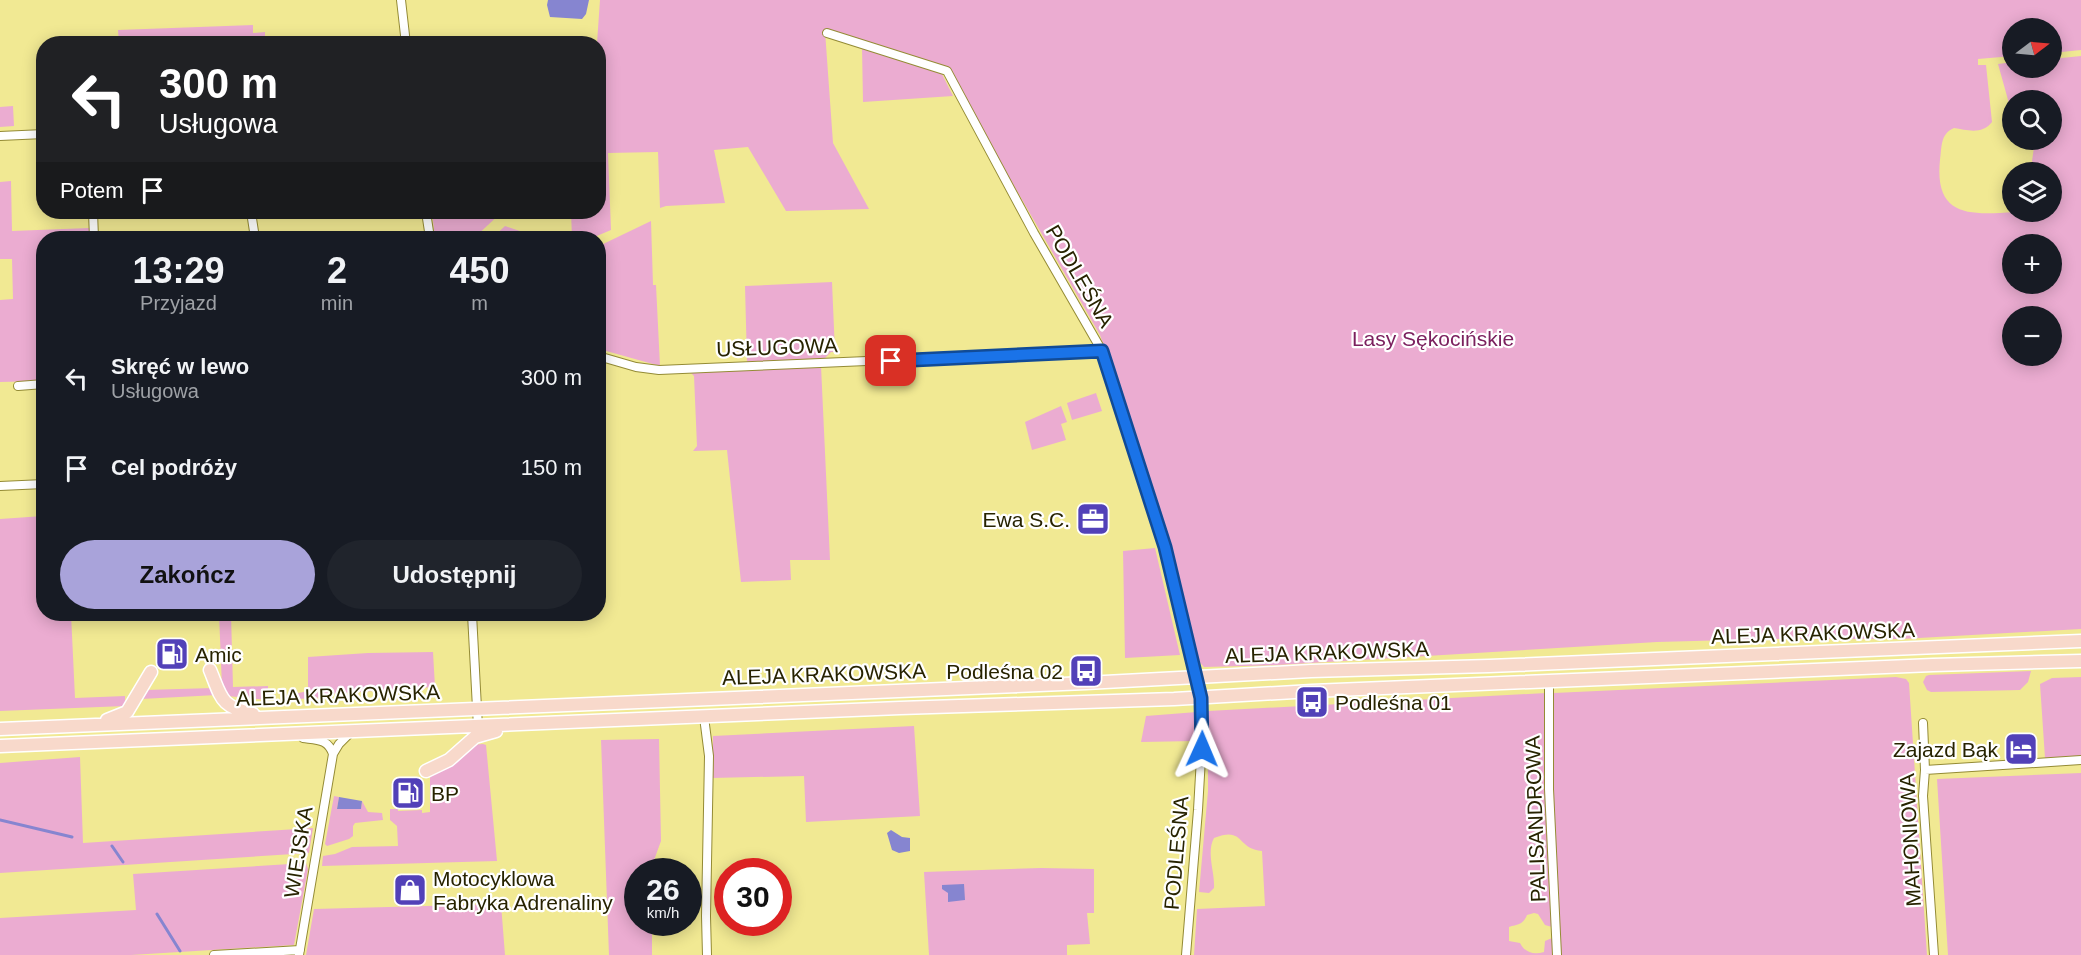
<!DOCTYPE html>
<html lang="pl">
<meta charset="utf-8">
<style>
body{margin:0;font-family:Arial,sans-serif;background:#20242c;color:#f1f3f6;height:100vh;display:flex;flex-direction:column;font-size:22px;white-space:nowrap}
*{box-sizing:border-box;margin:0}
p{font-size:20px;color:#9ea1a6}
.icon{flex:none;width:33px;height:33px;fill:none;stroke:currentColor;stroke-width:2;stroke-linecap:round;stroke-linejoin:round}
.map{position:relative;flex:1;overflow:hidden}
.side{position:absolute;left:36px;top:231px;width:570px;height:390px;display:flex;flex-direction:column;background:#171b24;border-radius:24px;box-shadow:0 3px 15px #0003}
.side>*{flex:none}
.banner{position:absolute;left:36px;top:36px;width:570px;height:183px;border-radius:24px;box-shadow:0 3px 15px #0003;background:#202124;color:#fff;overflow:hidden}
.needle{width:39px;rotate:74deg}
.fabs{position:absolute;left:2002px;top:18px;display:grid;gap:12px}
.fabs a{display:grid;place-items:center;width:60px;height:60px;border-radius:50%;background:#171b24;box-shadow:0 3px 15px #0003;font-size:30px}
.speed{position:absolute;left:624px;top:858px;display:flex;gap:12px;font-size:30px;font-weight:700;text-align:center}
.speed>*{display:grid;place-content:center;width:78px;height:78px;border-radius:50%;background:#171b24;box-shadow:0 3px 15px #0003;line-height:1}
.speed small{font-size:15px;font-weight:400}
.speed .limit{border:9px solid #d22;background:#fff;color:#111}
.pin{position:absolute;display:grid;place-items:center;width:51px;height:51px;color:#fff;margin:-26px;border-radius:12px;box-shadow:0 3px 9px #0006}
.me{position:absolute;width:66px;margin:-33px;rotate:1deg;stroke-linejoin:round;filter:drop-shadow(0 0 4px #0008)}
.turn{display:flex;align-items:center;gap:21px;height:126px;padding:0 24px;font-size:27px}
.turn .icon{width:78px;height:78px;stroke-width:2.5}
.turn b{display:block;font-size:42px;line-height:51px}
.then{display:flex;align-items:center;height:57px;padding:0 24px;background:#0003;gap:12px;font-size:22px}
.eta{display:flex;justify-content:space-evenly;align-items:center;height:102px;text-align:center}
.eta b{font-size:36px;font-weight:600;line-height:42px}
.primary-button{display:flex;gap:12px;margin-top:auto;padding:12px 24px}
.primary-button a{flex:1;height:69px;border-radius:36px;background:#a9a3da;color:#111;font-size:24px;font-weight:600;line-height:69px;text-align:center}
.primary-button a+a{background:#20242c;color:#f1f3f6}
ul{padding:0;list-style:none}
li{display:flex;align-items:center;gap:18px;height:90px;padding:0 24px}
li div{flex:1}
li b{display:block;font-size:22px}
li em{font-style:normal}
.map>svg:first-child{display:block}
</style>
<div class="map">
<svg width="2081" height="955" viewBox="0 0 2081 955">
<rect width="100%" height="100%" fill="#f1e993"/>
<path fill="#ebacd1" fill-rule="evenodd" d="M600 0H2081V50L2052 53V28H2013V56L1978 59V65H1986L1992 122C1982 135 1967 130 1954 128 1940 134 1942 147 1940 160 1934 218 1971 215 2014 212 2027 211 2040 212 2052 212V172H2036L2032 161 2035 140H2052V100H2013V111L2010 107 1998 64 2013 62V68H2052V59L2081 56V629L1901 639H1768L1657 642 1277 665 1204 667 1196 658 1179 585 1151 482 1100 335 987 139 951 70 825 31 833 143 869 209 786 211 748 147 714 150 725 203 666 206 660 208 658 152 608 153 611 230 592 238H572L571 212H598V44L597 43ZM2013 244H2052V284H2013ZM2013 316H2052V356H2013Z
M253 25V33L265 32V43H119L118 30Z
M862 47 941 72 953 96 863 102Z
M13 106 14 126 0 127V107Z
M11 181 12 231 89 228 90 238H44L43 381 0 382V300L13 299 12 259H0V182Z
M432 212H502L474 238H435Z
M651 221 653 285H656L660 366 599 349V246Z
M505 226 526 233 524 238H492Z
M832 282 835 352H831L825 358 747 362 745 286Z
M821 366 830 560H790L791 580 741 582 727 450 693 451 697 446 694 376 690 372Z
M1096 393 1102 411 1072 420 1067 403Z
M1061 406 1067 422 1061 424 1066 440 1032 450 1025 422Z
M43 516 44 614H71L75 698 125 696V706L0 711V519Z
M1155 548 1180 655 1125 658 1123 551Z
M219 614H231L233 687 268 686V700L227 696 222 687Z
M433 652 435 687 329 694 327 697 299 699 294 694 308 691V657L368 653Z
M2031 671 2028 682 2020 690 1931 692 1927 690 1923 682 1926 676 1929 675Z
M1896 677 1906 679 1909 683 1927 955H1561L1552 795 1554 693Z
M2081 677V757L2045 758 2040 684 2052 678Z
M213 688 217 695 141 699 145 690Z
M1546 693 1547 795 1552 927 1545 925 1538 914 1534 913 1527 915C1523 925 1518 924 1509 927V941L1520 943C1525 953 1534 955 1544 952L1545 941 1552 938 1553 955H1194L1197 909 1265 906 1262 851C1236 849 1245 826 1214 838 1206 853 1215 872 1214 888L1209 893 1199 892 1208 791V711Z
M1197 712 1195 741 1141 742 1146 716Z
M914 726 920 816 806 822 804 776 712 778 713 736Z
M659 739 661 841 653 863V871L638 872V922L652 923V955H609L601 740Z
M483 744 486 745 497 861 322 866 323 856 335 854 352 847 398 846 397 826 390 820V809H398V811L422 810V813L430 812V778L431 774C449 768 458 758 470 745Z
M80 757 83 843 313 828 309 853 0 873V763Z
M2081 773V955H1948L1937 779Z
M334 796 339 797 337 809H361L362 801 368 812 382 813 383 820 355 823 353 826V836L349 839 327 846 325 844Z
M306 863 308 869 294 945 131 955H0V918L136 910 133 874Z
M1041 868 1094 869V913H1087L1090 944 1067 945V955H929L924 872Z
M501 904 505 955H306L314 909Z"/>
<path fill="#8685d0" d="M548 0H589L586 14 582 19 550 17 547 5Z
M339 797 362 801 361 809H337Z
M891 830 902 837 910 838V851L899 853 892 850 887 833Z
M964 884 965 900 948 902V893L942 889V885Z"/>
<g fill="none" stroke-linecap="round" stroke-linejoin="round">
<path stroke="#8685d0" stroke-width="3" d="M0 820 72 837
M112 846 123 862
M157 914 180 951"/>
<defs>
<path id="street" d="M401 0 406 44
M827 33 947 71 1034 233 1102 351 1165 547 1201 698 1203 723 1198 810 1186 955
M0 136 44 134
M93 212 94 238
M251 212 255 238
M426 212 430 238
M598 356 636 367 659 370 1102 351
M18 386 44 384
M0 486 44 484
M472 614 478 727
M1549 682V789L1557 955
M704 717 709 756 706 916 707 955
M1923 723 1925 770 1923 796 1934 955
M303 738C318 740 328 739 333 754
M1925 770 2081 760
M214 955 300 950
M299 955 333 754 339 744 351 732"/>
<path id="primary" d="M210 670C222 699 220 706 253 714
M107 720 127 712 151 672
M0 729 1086 683 1311 671 1489 666 2081 641
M0 746 900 708 1174 699 1312 691 1933 665 2081 661
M426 771 449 760 475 737 496 731"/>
</defs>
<use href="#street" stroke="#948b35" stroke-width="10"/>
<use href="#primary" stroke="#fff" stroke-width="15"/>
<use href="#street" stroke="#fff" stroke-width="8"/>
<use href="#primary" stroke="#f8d9cb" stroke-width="12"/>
</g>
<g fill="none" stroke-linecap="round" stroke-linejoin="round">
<defs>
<path id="route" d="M891 361 1102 351 1165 547 1201 698 1202 749"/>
</defs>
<use href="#route" stroke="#114b97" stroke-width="15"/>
<use href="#route" stroke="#1a73e8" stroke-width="10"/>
</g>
<defs>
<symbol id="office-square" viewBox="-11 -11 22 22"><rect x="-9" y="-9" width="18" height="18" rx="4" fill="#5241b8" stroke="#fff"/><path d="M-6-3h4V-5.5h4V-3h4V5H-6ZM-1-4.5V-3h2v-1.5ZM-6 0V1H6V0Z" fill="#fff"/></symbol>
<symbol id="fuel-square" viewBox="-11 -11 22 22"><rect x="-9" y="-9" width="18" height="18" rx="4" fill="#5241b8" stroke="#fff"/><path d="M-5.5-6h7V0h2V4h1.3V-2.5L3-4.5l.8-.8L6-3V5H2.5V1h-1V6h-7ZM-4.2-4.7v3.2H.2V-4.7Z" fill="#fff"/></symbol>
<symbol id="bus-square" viewBox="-11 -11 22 22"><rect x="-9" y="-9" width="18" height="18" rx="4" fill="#5241b8" stroke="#fff"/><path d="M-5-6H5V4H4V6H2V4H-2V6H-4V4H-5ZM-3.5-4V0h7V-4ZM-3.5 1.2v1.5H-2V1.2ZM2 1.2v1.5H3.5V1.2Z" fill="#fff"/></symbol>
<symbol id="hotel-square" viewBox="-11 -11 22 22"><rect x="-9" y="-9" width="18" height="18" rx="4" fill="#5241b8" stroke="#fff"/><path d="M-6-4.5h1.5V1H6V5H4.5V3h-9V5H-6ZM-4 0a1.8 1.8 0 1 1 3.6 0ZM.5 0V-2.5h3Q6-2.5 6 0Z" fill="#fff"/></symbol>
<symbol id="shop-square" viewBox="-11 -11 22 22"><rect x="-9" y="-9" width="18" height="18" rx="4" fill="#5241b8" stroke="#fff"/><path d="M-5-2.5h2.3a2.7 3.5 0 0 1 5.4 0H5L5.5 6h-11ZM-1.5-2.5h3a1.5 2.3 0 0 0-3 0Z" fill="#fff"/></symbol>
</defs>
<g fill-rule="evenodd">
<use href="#office-square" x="1074" y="500" width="38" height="38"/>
<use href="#fuel-square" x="153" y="635" width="38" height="38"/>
<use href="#bus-square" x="1067" y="652" width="38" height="38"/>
<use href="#bus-square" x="1293" y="683" width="38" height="38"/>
<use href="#hotel-square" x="2002" y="730" width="38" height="38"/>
<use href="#fuel-square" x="389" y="774" width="38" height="38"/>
<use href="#shop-square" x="391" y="871" width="38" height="38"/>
</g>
<g text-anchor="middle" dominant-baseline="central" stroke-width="4.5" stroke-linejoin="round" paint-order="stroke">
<g font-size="21" fill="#272300" stroke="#fff">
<text transform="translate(1080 276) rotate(60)">PODLEŚNA</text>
<text transform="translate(777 347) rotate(-2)">USŁUGOWA</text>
<text transform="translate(1813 633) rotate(-2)">ALEJA KRAKOWSKA</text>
<text transform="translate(1327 652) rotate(-2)">ALEJA KRAKOWSKA</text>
<text transform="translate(824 674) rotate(-2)">ALEJA KRAKOWSKA</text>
<text transform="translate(338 695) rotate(-2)">ALEJA KRAKOWSKA</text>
<text transform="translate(1535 819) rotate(-92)">PALISANDROWA</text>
<text transform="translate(1910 840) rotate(-93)">MAHONIOWA</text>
<text transform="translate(298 852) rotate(-81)">WIEJSKA</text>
<text transform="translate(1176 853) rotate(-85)">PODLEŚNA</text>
</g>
<g font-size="21" fill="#7b205e" stroke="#fff">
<text x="1433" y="338">Lasy Sękocińskie</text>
</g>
<g font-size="21" fill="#272300" stroke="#fff" text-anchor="start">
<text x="1070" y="519" text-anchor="end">Ewa S.C.</text>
<text x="195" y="654">Amic</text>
<text x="1063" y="671" text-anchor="end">Podleśna 02</text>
<text x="1335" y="702">Podleśna 01</text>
<text x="1998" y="749" text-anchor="end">Zajazd Bąk</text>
<text x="431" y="793">BP</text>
<text x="433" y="878">Motocyklowa<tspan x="433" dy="24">Fabryka Adrenaliny</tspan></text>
</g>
</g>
</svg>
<div class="fabs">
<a><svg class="needle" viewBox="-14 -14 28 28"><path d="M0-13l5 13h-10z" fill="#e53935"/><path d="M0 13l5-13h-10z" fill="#9ea1a6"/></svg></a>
<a><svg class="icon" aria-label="search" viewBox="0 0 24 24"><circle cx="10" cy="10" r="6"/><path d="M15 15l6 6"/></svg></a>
<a><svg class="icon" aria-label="layers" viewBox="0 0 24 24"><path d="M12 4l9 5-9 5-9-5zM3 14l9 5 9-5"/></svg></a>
<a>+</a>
<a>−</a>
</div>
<div class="speed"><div>26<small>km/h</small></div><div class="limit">30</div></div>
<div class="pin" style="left:891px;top:361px;background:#d93025"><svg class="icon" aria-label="arrive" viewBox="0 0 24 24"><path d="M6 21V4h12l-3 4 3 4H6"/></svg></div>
<svg class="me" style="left:1202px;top:749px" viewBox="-20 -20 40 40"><path d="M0-17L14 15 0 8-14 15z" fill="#1a73e8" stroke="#fff" stroke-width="4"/></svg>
<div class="banner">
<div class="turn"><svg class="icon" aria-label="left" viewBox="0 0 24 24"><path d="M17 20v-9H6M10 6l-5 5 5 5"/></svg><div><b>300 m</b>Usługowa</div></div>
<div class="then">Potem<svg class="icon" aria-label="arrive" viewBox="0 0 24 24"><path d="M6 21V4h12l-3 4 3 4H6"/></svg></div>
</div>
<section class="side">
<div class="eta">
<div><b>13:29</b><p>Przyjazd</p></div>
<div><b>2</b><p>min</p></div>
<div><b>450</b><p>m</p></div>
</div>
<ul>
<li><svg class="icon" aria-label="left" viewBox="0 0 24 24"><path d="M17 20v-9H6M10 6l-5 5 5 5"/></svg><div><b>Skręć w lewo</b><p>Usługowa</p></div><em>300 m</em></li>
<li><svg class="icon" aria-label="arrive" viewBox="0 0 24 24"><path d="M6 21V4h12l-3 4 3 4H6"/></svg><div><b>Cel podróży</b></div><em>150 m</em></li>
</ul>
<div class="primary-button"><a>Zakończ</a><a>Udostępnij</a></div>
</section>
</div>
